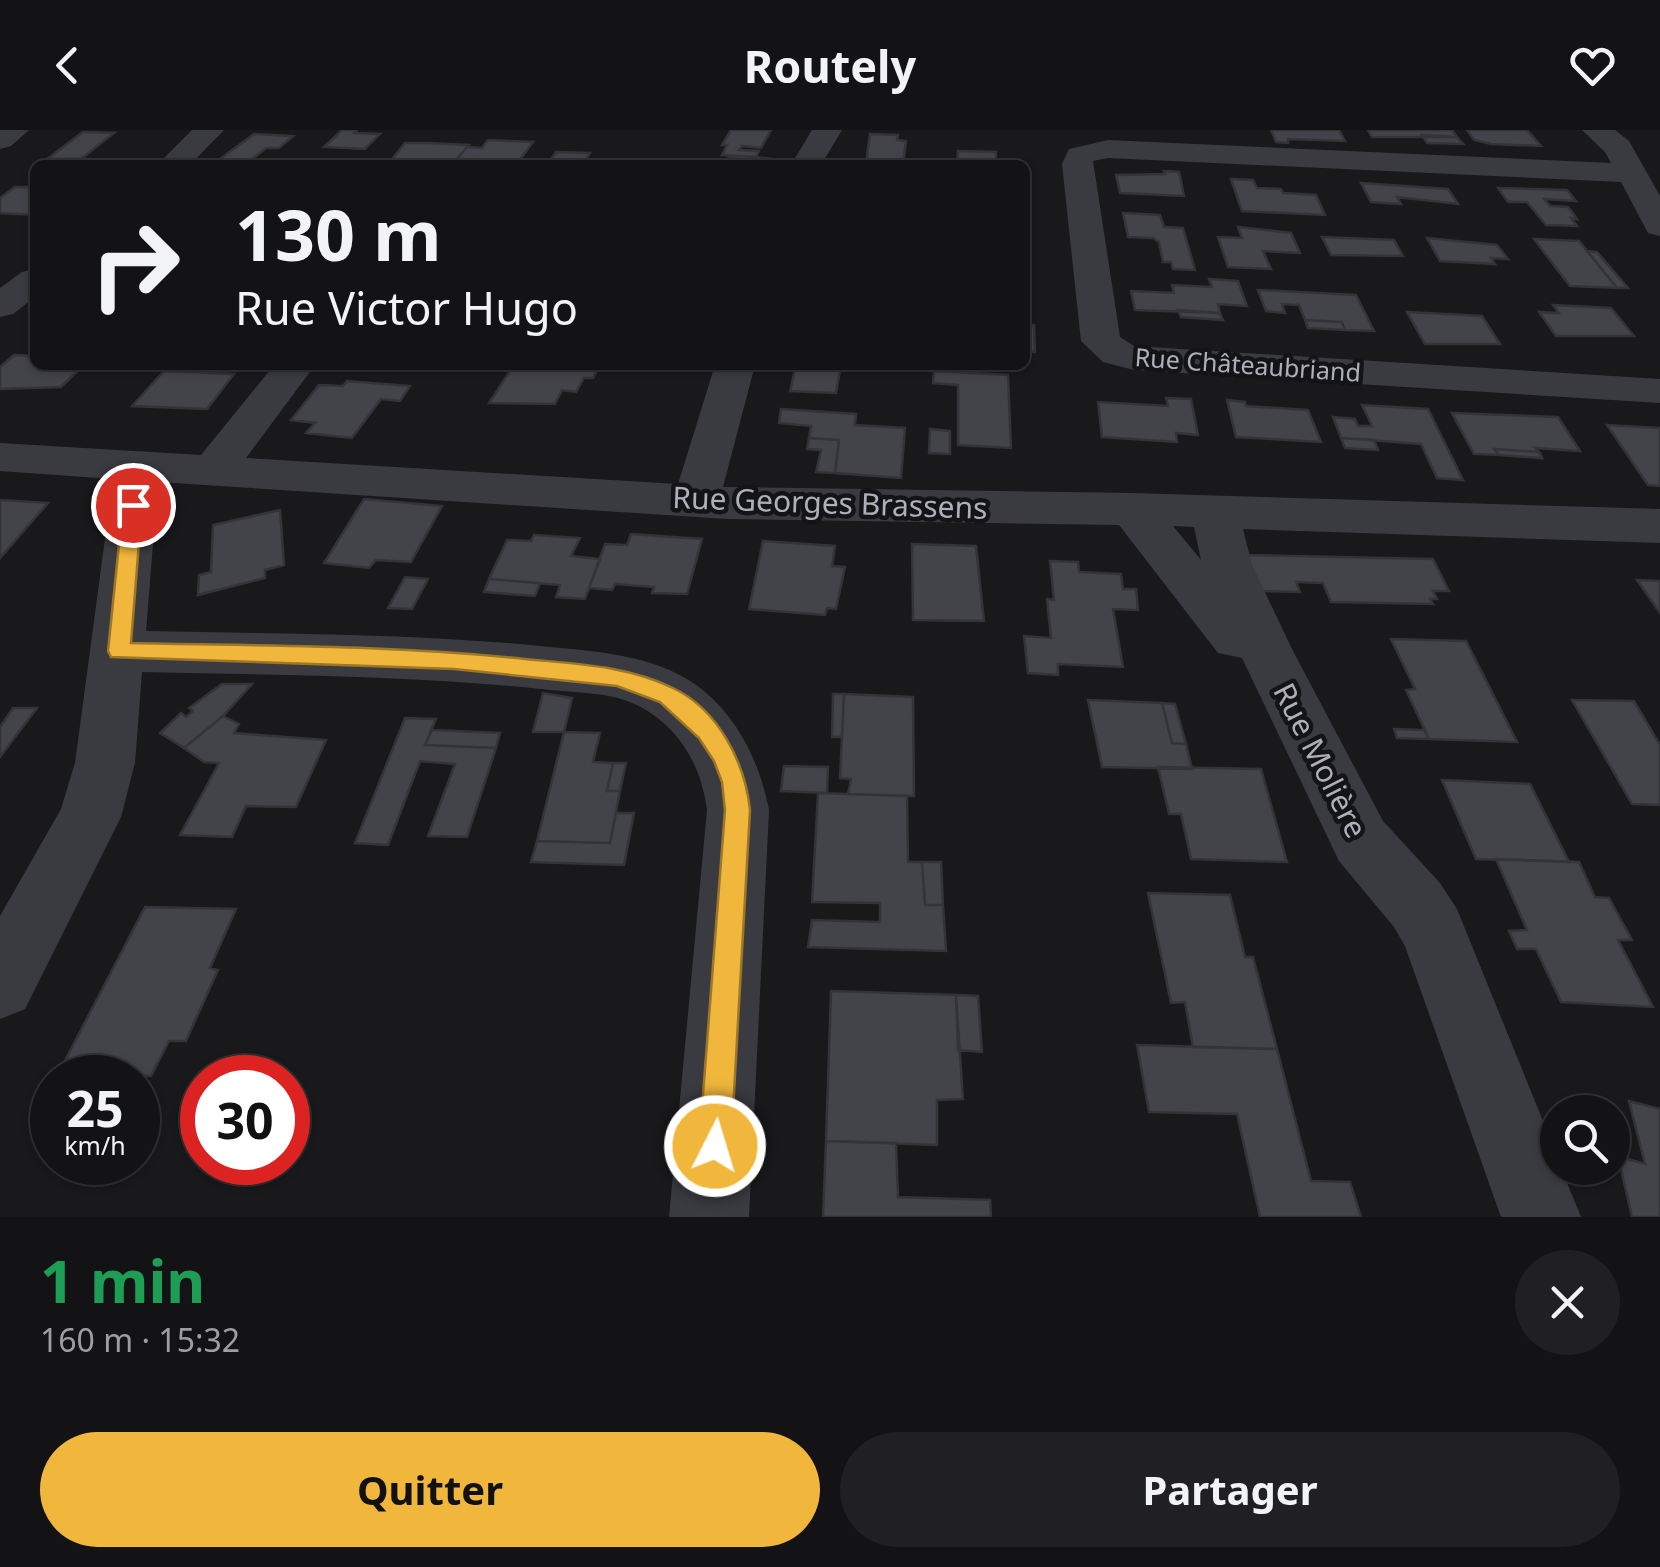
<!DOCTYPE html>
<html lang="fr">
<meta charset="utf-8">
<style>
body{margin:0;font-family:"Noto Sans",sans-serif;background:#202022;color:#f1f3f6;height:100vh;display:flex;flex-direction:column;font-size:38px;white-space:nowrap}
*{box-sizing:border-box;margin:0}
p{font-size:32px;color:#9d9ea0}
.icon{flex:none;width:55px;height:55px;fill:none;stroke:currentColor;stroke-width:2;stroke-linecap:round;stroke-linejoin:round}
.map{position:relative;height:1087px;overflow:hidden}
.details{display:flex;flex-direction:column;background:#131315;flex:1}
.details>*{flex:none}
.banner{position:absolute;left:30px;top:30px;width:1000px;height:210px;border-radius:15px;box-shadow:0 2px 8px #0004,0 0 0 2px #323234;background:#131315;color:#f1f3f6;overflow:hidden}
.controls{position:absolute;left:1540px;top:965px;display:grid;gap:20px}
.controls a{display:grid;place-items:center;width:90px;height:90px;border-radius:50%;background:#131315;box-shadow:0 2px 8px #0004,0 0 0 2px #323234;font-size:50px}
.speed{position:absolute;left:30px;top:925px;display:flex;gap:20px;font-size:50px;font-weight:700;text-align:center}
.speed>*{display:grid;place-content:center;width:130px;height:130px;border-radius:50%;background:#131315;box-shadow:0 2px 8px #0004,0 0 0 2px #323234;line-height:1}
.speed small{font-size:25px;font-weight:400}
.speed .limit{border:15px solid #d22;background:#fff;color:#111}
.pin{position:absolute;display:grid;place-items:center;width:85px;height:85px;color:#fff;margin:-42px;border:5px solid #fff;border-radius:50%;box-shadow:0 2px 10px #0007}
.me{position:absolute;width:110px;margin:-55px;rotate:5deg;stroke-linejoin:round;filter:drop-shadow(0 0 8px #0008)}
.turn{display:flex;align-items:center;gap:35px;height:210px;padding:0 40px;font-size:45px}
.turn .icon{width:130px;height:130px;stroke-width:2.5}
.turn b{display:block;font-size:70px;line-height:85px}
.round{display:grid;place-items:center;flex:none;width:105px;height:105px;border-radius:52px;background:#202022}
.head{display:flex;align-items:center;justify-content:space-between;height:170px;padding:0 40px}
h1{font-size:60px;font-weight:700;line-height:75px;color:#1e9e55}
.action{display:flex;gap:20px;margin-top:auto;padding:20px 40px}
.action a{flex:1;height:115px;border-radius:60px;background:#f1b73c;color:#111;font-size:40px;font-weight:700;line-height:115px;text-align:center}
.action a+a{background:#202022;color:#f1f3f6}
header{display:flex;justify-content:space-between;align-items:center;height:130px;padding:0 40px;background:#131315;font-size:45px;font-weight:700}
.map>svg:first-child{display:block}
</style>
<header><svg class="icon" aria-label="back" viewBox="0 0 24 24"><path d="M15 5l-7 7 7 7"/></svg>Routely<svg class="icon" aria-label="heart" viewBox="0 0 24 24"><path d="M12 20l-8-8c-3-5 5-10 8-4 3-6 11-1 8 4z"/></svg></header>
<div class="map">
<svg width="1660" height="1087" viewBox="0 0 1660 1087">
<rect width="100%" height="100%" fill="#19191c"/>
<path fill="#434449" stroke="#333338" stroke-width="2.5" d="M342 0H357L354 3 380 4 365 19 324 17Z
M731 0H771L761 18 742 16 739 20 759 21 756 27 722 25 727 15H722Z
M1271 0H1339L1345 11 1288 9V13L1276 12Z
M1368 0H1452L1457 7H1372Z
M1467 0H1527L1541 16 1491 14 1474 10Z
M83 2 114 3 81 29H47Z
M254 4 293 6 279 18H266L245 35 213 34Z
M870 4 898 5 897 10 906 11 903 35 866 33Z
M1422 5 1457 7 1463 14 1427 13Z
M488 10 533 12 519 31 472 29 468 33H454L467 17 482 18Z
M405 13H427L469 15 455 31 392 29Z
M958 21 996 22V35H957Z
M556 22 590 23 583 35H547Z
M739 26 756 27 773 29 770 35H724L728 28Z
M52 29H89L82 35H44Z
M1164 41 1179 42 1184 66 1120 63 1116 45 1165 44Z
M1231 49 1253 50 1257 58 1281 59 1283 63 1316 65 1325 85 1242 81Z
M1361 53 1448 59 1458 74 1397 67 1401 74 1371 72Z
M15 57H35V85L0 83V68Z
M1498 58 1567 60 1576 71 1544 69 1550 76 1568 77 1577 89 1571 88 1577 96 1546 95 1527 72H1508Z
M1123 83 1160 85 1164 97 1183 98 1195 140 1173 139 1171 132H1163L1159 112 1153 108 1128 107Z
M1238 97 1291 103 1300 123 1263 121 1271 139 1228 137 1218 107 1242 108Z
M1322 107 1394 110 1403 126 1331 125Z
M1427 108 1497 115 1508 129 1491 128 1495 134 1440 131Z
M1534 109 1579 111 1617 158 1570 156Z
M1587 121 1597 122 1628 158H1617Z
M1209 149 1238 151 1247 176 1218 174 1220 183 1135 180 1131 161 1174 163 1172 155 1212 157Z
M1258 160 1356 165 1374 201 1345 200 1342 192 1305 190 1299 175 1282 174 1285 183 1266 181Z
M1553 175 1611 178 1634 206H1556L1539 182 1559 183Z
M1178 180 1220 183 1223 190 1181 187Z
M1407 182 1482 186 1500 214H1425Z
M1305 190 1342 192 1345 200 1308 198Z
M1025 194 1034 195 1035 222 1025 221Z
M14 225 35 226V235H84L61 257 0 259V237Z
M514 235H600L593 248H584L576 262 562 260 555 274 489 273Z
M796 235H841L836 263 790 261Z
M164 241 234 244 207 279 132 276Z
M934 241 1008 245 1011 318 958 315V255L933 253Z
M347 251 410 256 400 271 381 269 352 308 306 303 315 293 291 290 319 255 343 256Z
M1166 268 1191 269 1198 305 1176 303 1177 312 1102 307 1098 272 1168 276Z
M1227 270 1245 272 1246 276 1308 280 1321 312 1236 307Z
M1362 275 1428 279 1463 350 1437 348 1421 314 1341 308 1333 287 1355 289 1358 296H1372Z
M781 279 856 284 855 295 905 298 901 348 835 343 839 310 809 308 811 296 779 293Z
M1452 283 1558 287 1580 321 1535 318 1539 322 1494 319 1499 325 1474 324Z
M1607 295 1660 298V356L1648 355Z
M930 299 950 301V324L929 323Z
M809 308 839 310 835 343 816 342 821 320 807 319Z
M1341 308 1374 310 1378 320 1345 318Z
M1494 319 1539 322 1542 328 1499 325Z
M364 369 442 376 411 432 376 430 369 438 324 433Z
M0 370 48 373 0 428Z
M280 380 284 435 265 440V448L198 465 199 445 211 442 213 395Z
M631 404 702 409 687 464 652 463 654 457 615 454 612 460 589 458 605 414 627 415Z
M534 405 580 408 571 426 600 429 585 469 556 467 560 455 489 449 507 410 531 411Z
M763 411 835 416 832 436 845 437 836 479 827 478 825 485 749 479Z
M912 414 976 416 984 491 913 490Z
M1247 425 1433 429 1449 461H1433L1437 469H1430L1433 474 1331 472 1323 453 1296 452 1300 462 1260 461Z
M1050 431 1078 432 1079 442 1121 444 1123 459H1136L1138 480 1113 479 1123 537 1058 534V545L1028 543 1024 506 1051 508 1047 469 1054 470Z
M405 447 428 449 412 479 388 478Z
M489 449 540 453 535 466 484 462Z
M1637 450 1660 451V483Z
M1391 509 1466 511 1517 612 1429 609 1406 560 1415 559Z
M222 554H252L223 586 184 618 160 603 181 583 186 587 193 581 189 578Z
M543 563 572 568 564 602H533Z
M833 564H844L842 607H832Z
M844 564 913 567 914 666 848 664 851 649 840 648Z
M1088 570 1162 573 1172 613 1186 614 1192 639 1102 637Z
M1572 570 1634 571 1660 615V675L1632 674Z
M1162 573 1175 574 1186 614 1172 613Z
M13 578H37L0 627V597Z
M223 586 239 594 234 603 326 610 296 677 246 676 232 707 180 705 219 633 204 632 184 618Z
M405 588 436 589 425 615 496 618 467 707 428 706 455 634 420 631 388 715 355 713Z
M1394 599 1424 600 1429 609 1397 608Z
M432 600 500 603 496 618 425 615Z
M564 602 600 603 593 632 613 633 607 661H620L610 713 537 711Z
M613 633H626L620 661H607Z
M784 636 828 637 827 663 781 661Z
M1158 637 1261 639 1287 732 1191 729 1181 684H1169Z
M1442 650 1530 654 1569 732 1476 729Z
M818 663 907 666 908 732H922L925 775H943L946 821 808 817 812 790 880 792V773L812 772Z
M616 683H634L624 735 531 732 537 711 610 713Z
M1496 729 1579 732 1595 767 1609 768 1632 810H1618L1653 877 1561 872 1536 819H1517L1509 801 1527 800Z
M922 732H941L943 775H925Z
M1148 763 1230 765 1245 827H1253L1277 919 1193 917 1185 872 1171 873Z
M145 777 236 779 210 838 218 840 186 911H169L151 946 58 944Z
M831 861 956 865 963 969 937 970V1015L826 1011Z
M956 865 978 866 982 922 958 920Z
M1137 915 1277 919 1311 1051 1350 1052 1361 1087H1260L1237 984 1149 982Z
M1629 971 1660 979V1087H1632L1618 1026 1645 1034Z
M826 1011 896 1013 898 1067 990 1070 991 1087H823Z"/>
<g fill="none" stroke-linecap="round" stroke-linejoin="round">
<path fill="#3a3b41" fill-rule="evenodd" d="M0 0H29L11 16 0 19Z
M192 0H224L190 35H157Z
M812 0H842L821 35H791Z
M1582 0H1615L1629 11 1660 66V106L1648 103 1621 52 1108 28 1093 31 1120 207 1134 216 1660 249V273L1134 240 1103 232 1081 211 1062 34 1069 19 1108 10 1611 33 1605 22Z
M35 139V167L13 184 0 187V158L22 142Z
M274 235H315L246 328 678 354 715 235H755L723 357 1132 363 1660 379V413L1243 399 1252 435 1293 521 1383 691 1440 753 1457 779 1558 1028V1038H1561L1581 1087H1501L1405 816 1394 797 1339 731 1242 528 1218 523 1119 395 727 389 158 352 146 501C277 504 409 503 540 516 589 521 643 523 687 549 733 577 759 628 769 680L749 1087H669L707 680C701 635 680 598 639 576 611 561 571 563 541 559 408 545 275 545 142 542L135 633 121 687 25 879 0 889V786L61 679 75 633 113 349 0 341V313L201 325ZM1173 396 1194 397 1201 430Z"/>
</g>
<path fill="#f1b73c" stroke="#9d7727" stroke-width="2.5" d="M133 369 142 375 131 513C262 516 394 515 525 529 575 534 626 535 673 558 719 580 745 633 750 680L731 1016 726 1027 715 1032 704 1027 699 1016 725 680 722 652 714 631 699 608 660 572 617 556 454 539 111 527 108 521 123 375Z"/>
<g text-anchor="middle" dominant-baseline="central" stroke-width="9" stroke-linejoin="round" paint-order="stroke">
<g font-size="25" fill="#acb0bb" stroke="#141417">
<text transform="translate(1248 234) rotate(4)">Rue Châteaubriand</text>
</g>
<g font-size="30" fill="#acb0bb" stroke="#141417">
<text transform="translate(830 372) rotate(2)">Rue Georges Brassens</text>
<text transform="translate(1321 630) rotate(63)">Rue Molière</text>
</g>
</g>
</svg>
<div class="controls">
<a><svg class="icon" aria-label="search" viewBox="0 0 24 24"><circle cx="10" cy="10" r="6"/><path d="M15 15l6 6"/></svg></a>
</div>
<div class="speed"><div>25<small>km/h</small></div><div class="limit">30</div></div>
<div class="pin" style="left:133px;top:375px;background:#d93025"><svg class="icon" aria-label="arrive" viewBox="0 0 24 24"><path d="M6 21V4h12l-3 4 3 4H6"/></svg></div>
<svg class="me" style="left:715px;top:1016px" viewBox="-20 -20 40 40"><circle r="17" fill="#f1b73c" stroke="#fff" stroke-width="3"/><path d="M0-11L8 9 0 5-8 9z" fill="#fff"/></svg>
<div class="banner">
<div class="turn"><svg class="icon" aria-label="right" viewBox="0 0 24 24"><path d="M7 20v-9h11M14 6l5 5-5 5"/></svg><div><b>130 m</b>Rue Victor Hugo</div></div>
</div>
</div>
<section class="details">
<div class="head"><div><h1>1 min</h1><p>160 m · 15:32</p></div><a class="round"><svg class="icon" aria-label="close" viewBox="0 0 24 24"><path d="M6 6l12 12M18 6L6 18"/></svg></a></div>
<div class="action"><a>Quitter</a><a>Partager</a></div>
</section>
